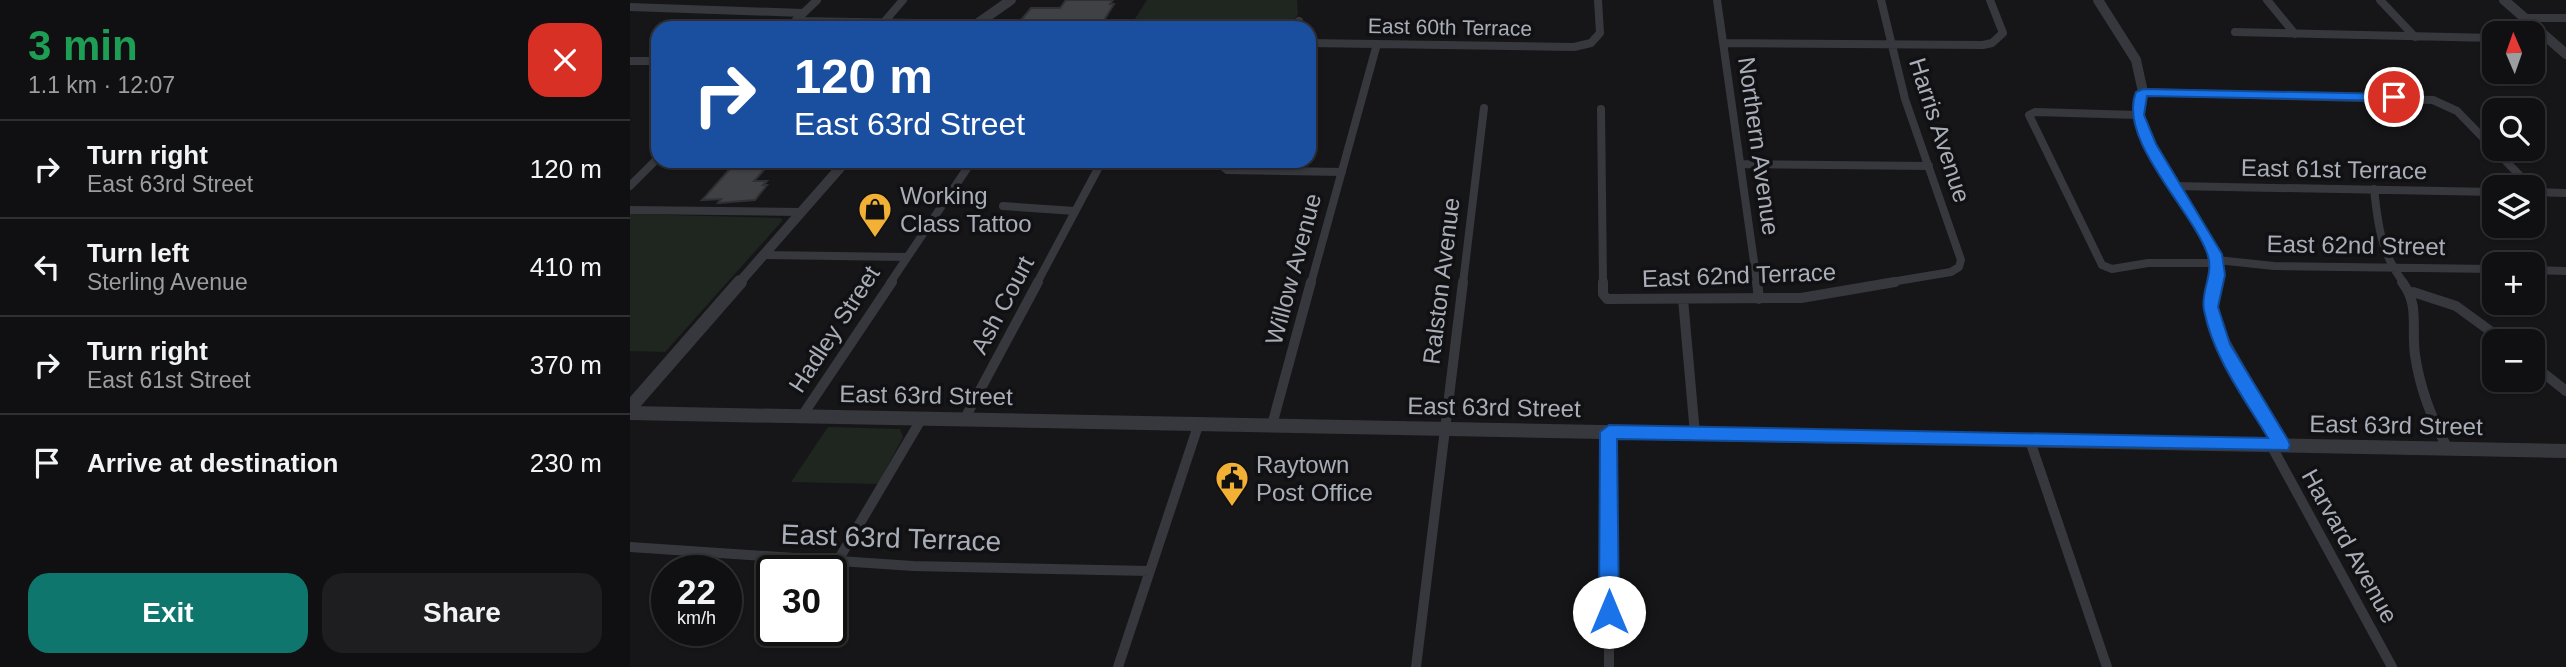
<!DOCTYPE html>
<meta charset="utf-8">
<style>
body{margin:0;font-family:Helvetica,sans-serif;background:#1e1e20;color:#f1f3f6;height:100vh;display:flex;flex-direction:column;font-size:26px;white-space:nowrap}
*{box-sizing:border-box;margin:0}
p{font-size:23px;color:#9c9d9f}
.icon{flex:none;width:38px;height:38px;fill:none;stroke:currentColor;stroke-width:2;stroke-linecap:round;stroke-linejoin:round}
.map{position:relative;flex:1;overflow:hidden}
.details{display:flex;flex-direction:column;background:#101012;width:630px}
.details>*{flex:none}
.top-card{position:absolute;left:21px;top:21px;width:665px;height:147px;border-radius:21px;box-shadow:0 2px 5px #0004,0 0 0 2px #303032;background:#1a4fa0;color:#fff;overflow:hidden}
.needle{width:46px;rotate:358deg}
.tools{position:absolute;left:1852px;top:21px;display:grid;gap:14px}
.tools a{display:grid;place-items:center;width:63px;height:63px;border-radius:14px;background:#101012;box-shadow:0 2px 5px #0004,0 0 0 2px #303032;font-size:35px}
.speed{position:absolute;left:21px;top:555px;display:flex;gap:14px;font-size:35px;font-weight:700;text-align:center}
.speed>*{display:grid;place-content:center;width:91px;height:91px;border-radius:50%;background:#101012;box-shadow:0 2px 5px #0004,0 0 0 2px #303032;line-height:1}
.speed small{font-size:18px;font-weight:400}
.speed .limit{border:4px solid #111;border-radius:10px;background:#fff;color:#111}
.pin{position:absolute;display:grid;place-items:center;width:60px;height:60px;color:#fff;margin:-30px;border:4px solid #fff;border-radius:50%;box-shadow:0 2px 7px #0007}
.me{position:absolute;width:77px;margin:-38px;rotate:0deg;stroke-linejoin:round;filter:drop-shadow(0 0 5px #0008)}
.turn{display:flex;align-items:center;gap:24px;height:147px;padding:0 28px;font-size:32px}
.turn .icon{width:91px;height:91px;stroke-width:2.5}
.turn b{display:block;font-size:49px;line-height:60px}
.round{display:grid;place-items:center;flex:none;width:74px;height:74px;border-radius:21px;background:#1e1e20}
.headline{display:flex;align-items:center;justify-content:space-between;height:119px;padding:0 28px}
h1{font-size:42px;font-weight:700;line-height:52px;color:#1e9e55}
.cta{display:flex;gap:14px;margin-top:auto;padding:14px 28px}
.cta a{flex:1;height:80px;border-radius:21px;background:#0f766e;color:#fff;font-size:28px;font-weight:700;line-height:80px;text-align:center}
.cta a+a{background:#1e1e20;color:#f1f3f6}
ul{padding:0;list-style:none}
li{display:flex;align-items:center;gap:21px;height:98px;padding:0 28px;border-top:2px solid #303032}
li div{flex:1}
li b{display:block;font-size:26px}
li em{font-style:normal}
main{display:flex;flex:1;min-height:0}
.map>svg:first-child{display:block}
</style>
<main>
<section class="details">
<div class="headline"><div><h1>3 min</h1><p>1.1 km · 12:07</p></div><a class="round" style="background:#d93025;color:#fff"><svg class="icon" aria-label="close" viewBox="0 0 24 24"><path d="M6 6l12 12M18 6L6 18"/></svg></a></div>
<ul>
<li><svg class="icon" aria-label="right" viewBox="0 0 24 24"><path d="M7 20v-9h11M14 6l5 5-5 5"/></svg><div><b>Turn right</b><p>East 63rd Street</p></div><em>120 m</em></li>
<li><svg class="icon" aria-label="left" viewBox="0 0 24 24"><path d="M17 20v-9H6M10 6l-5 5 5 5"/></svg><div><b>Turn left</b><p>Sterling Avenue</p></div><em>410 m</em></li>
<li><svg class="icon" aria-label="right" viewBox="0 0 24 24"><path d="M7 20v-9h11M14 6l5 5-5 5"/></svg><div><b>Turn right</b><p>East 61st Street</p></div><em>370 m</em></li>
<li><svg class="icon" aria-label="arrive" viewBox="0 0 24 24"><path d="M6 21V4h12l-3 4 3 4H6"/></svg><div><b>Arrive at destination</b></div><em>230 m</em></li>
</ul>
<div class="cta"><a>Exit</a><a>Share</a></div>
</section>
<div class="map">
<svg width="1936" height="667" viewBox="0 0 1936 667">
<rect width="100%" height="100%" fill="#161618"/>
<path fill="#1e261f" d="M517 0H667L668 14 660 28H499Z
M0 214 150 218 153 220 35 352 0 351Z
M198 427 270 429 273 437 248 484 161 482Z"/>
<path fill="#404145" stroke="#303034" stroke-width="2" d="M436 0H483L480 4H484L473 22H467L463 28H374L392 19 401 8H430Z
M107 161H142L124 181H137L133 185H137L125 200 88 203 91 199 72 200Z"/>
<g fill="none" stroke-linecap="round" stroke-linejoin="round">
<path stroke="#37383d" stroke-width="8" d="M1087 0 1127 283
M1251 0 1275 99 1331 260 1329 267 1321 272 1255 283
M1637 0 1665 34
M1750 0 1785 37
M0 7 173 13
M1894 18H1936
M166 21 347 24
M255 21 273 0
M158 28 187 0
M666 28 669 21
M1605 32 1864 38
M1902 39H1919
M679 43 944 47 961 43 970 33 968 0
M1093 43 1353 45 1362 43 1373 33 1360 0
M0 61H28
M1513 92 1803 100 1827 111 1901 187
M971 109 973 283
M1508 115 1405 112 1399 115 1472 265 1482 269 1518 263H1586
M586 161 597 170 712 172
M1111 164 1299 166
M0 186 28 158
M1544 186 1864 192
M1744 189C1748 225 1751 254 1774 283
M1902 192 1936 193
M373 206 445 211
M0 210 170 212
M133 255 276 257
M1587 260 1644 266 1864 269
M1902 270 1936 271
M260 283 342 161
M407 283 471 163
M681 283 747 44
M833 283 854 108"/>
<path stroke="#37383d" stroke-width="10" d="M973 282V294L977 299 1171 298 1265 282
M1127 282 1129 299
M1772 282C1790 305 1781 326 1785 355 1790 389 1802 420 1818 449
M1783 292 1826 306 1874 341
M1053 299 1065 434
M1902 364 1936 391
M172 416 262 282
M335 418 408 282
M642 425 681 282
M979 432V667
M1400 441 1477 667
M1641 445 1762 667
M0 547 283 566 520 571
M207 562 292 418
M488 667 569 423
M786 667 833 282"/>
<path stroke="#37383d" stroke-width="10" d="M1468 0 1506 60 1513 92 1508 115 1519 144 1585 254 1586 283
M1874 0 1936 54
M341 28 381 0
M109 283 216 161"/>
<path stroke="#37383d" stroke-width="14" d="M1586 282 1580 307 1585 328 1651 445
M0 408 110 282
M0 413 1936 451"/>
</g>
<path fill="#1a73e8" stroke="#114b97" stroke-width="2" d="M1513 89 1764 94 1770 97 1764 101 1517 96 1514 115 1526 144 1592 254 1595 275 1588 307 1600 344 1658 440 1660 445 1658 450 987 439 989 612 986 618 979 621 972 618 969 612 970 432 979 425 1638 438C1614 398 1583 357 1574 310 1570 291 1585 273 1577 253 1561 209 1487 139 1506 92Z"/>
<defs>
<symbol id="shop-pin" viewBox="-11 -11 22 30"><path d="M0 17L-7.5 6A9.5 9.5 0 1 1 7.5 6Z" fill="#f2b134" stroke="#111113"/><path d="M-5-2.5h2.3a2.7 3.5 0 0 1 5.4 0H5L5.5 6h-11ZM-1.5-2.5h3a1.5 2.3 0 0 0-3 0Z" fill="#111"/></symbol>
<symbol id="civic-pin" viewBox="-11 -11 22 30"><path d="M0 17L-7.5 6A9.5 9.5 0 1 1 7.5 6Z" fill="#f2b134" stroke="#111113"/><path d="M-.6-6.5H3V-4.5H.6V-3L4-1V1h2V6H-6V1h2V-1L-.6-3ZM-1.2 2.5V6h2.4V2.5Z" fill="#111"/></symbol>
</defs>
<g fill-rule="evenodd">
<use href="#shop-pin" x="226" y="190" width="38" height="52"/>
<use href="#civic-pin" x="583" y="459" width="38" height="52"/>
</g>
<g text-anchor="middle" dominant-baseline="central" stroke-width="7" stroke-linejoin="round" paint-order="stroke">
<g font-size="21" fill="#a8adb8" stroke="#111113">
<text transform="translate(820 27) rotate(1)">East 60th Terrace</text>
</g>
<g font-size="24" fill="#a8adb8" stroke="#111113">
<text transform="translate(1310 130) rotate(72)">Harris Avenue</text>
<text transform="translate(1129 146) rotate(82)">Northern Avenue</text>
<text transform="translate(1704 169) rotate(1)">East 61st Terrace</text>
<text transform="translate(1726 245) rotate(1)">East 62nd Street</text>
<text transform="translate(663 269) rotate(-75)">Willow Avenue</text>
<text transform="translate(1109 275) rotate(-2)">East 62nd Terrace</text>
<text transform="translate(811 281) rotate(-83)">Ralston Avenue</text>
<text transform="translate(372 305) rotate(-62)">Ash Court</text>
<text transform="translate(204 329) rotate(-57)">Hadley Street</text>
<text transform="translate(296 395) rotate(1)">East 63rd Street</text>
<text transform="translate(864 407) rotate(1)">East 63rd Street</text>
<text transform="translate(1766 425) rotate(1)">East 63rd Street</text>
<text transform="translate(1720 546) rotate(61)">Harvard Avenue</text>
</g>
<g font-size="24" fill="#a8adb8" stroke="#111113" text-anchor="start">
<text x="270" y="195">Working<tspan x="270" dy="28">Class Tattoo</tspan></text>
<text x="626" y="464">Raytown<tspan x="626" dy="28">Post Office</tspan></text>
</g>
<g font-size="28" fill="#a8adb8" stroke="#111113">
<text transform="translate(261 538) rotate(2)">East 63rd Terrace</text>
</g>
</g>
</svg>
<div class="tools">
<a><svg class="needle" viewBox="-14 -14 28 28"><path d="M0-13l5 13h-10z" fill="#e53935"/><path d="M0 13l5-13h-10z" fill="#9c9d9f"/></svg></a>
<a><svg class="icon" aria-label="search" viewBox="0 0 24 24"><circle cx="10" cy="10" r="6"/><path d="M15 15l6 6"/></svg></a>
<a><svg class="icon" aria-label="layers" viewBox="0 0 24 24"><path d="M12 4l9 5-9 5-9-5zM3 14l9 5 9-5"/></svg></a>
<a>+</a>
<a>−</a>
</div>
<div class="speed"><div>22<small>km/h</small></div><div class="limit">30</div></div>
<div class="pin" style="left:1764px;top:97px;background:#d93025"><svg class="icon" aria-label="arrive" viewBox="0 0 24 24"><path d="M6 21V4h12l-3 4 3 4H6"/></svg></div>
<svg class="me" style="left:979px;top:612px" viewBox="-20 -20 40 40"><circle r="19" fill="#fff"/><path d="M0-13L10 11 0 6-10 11z" fill="#1a73e8"/></svg>
<div class="top-card">
<div class="turn"><svg class="icon" aria-label="right" viewBox="0 0 24 24"><path d="M7 20v-9h11M14 6l5 5-5 5"/></svg><div><b>120 m</b>East 63rd Street</div></div>
</div>
</div>
</main>
